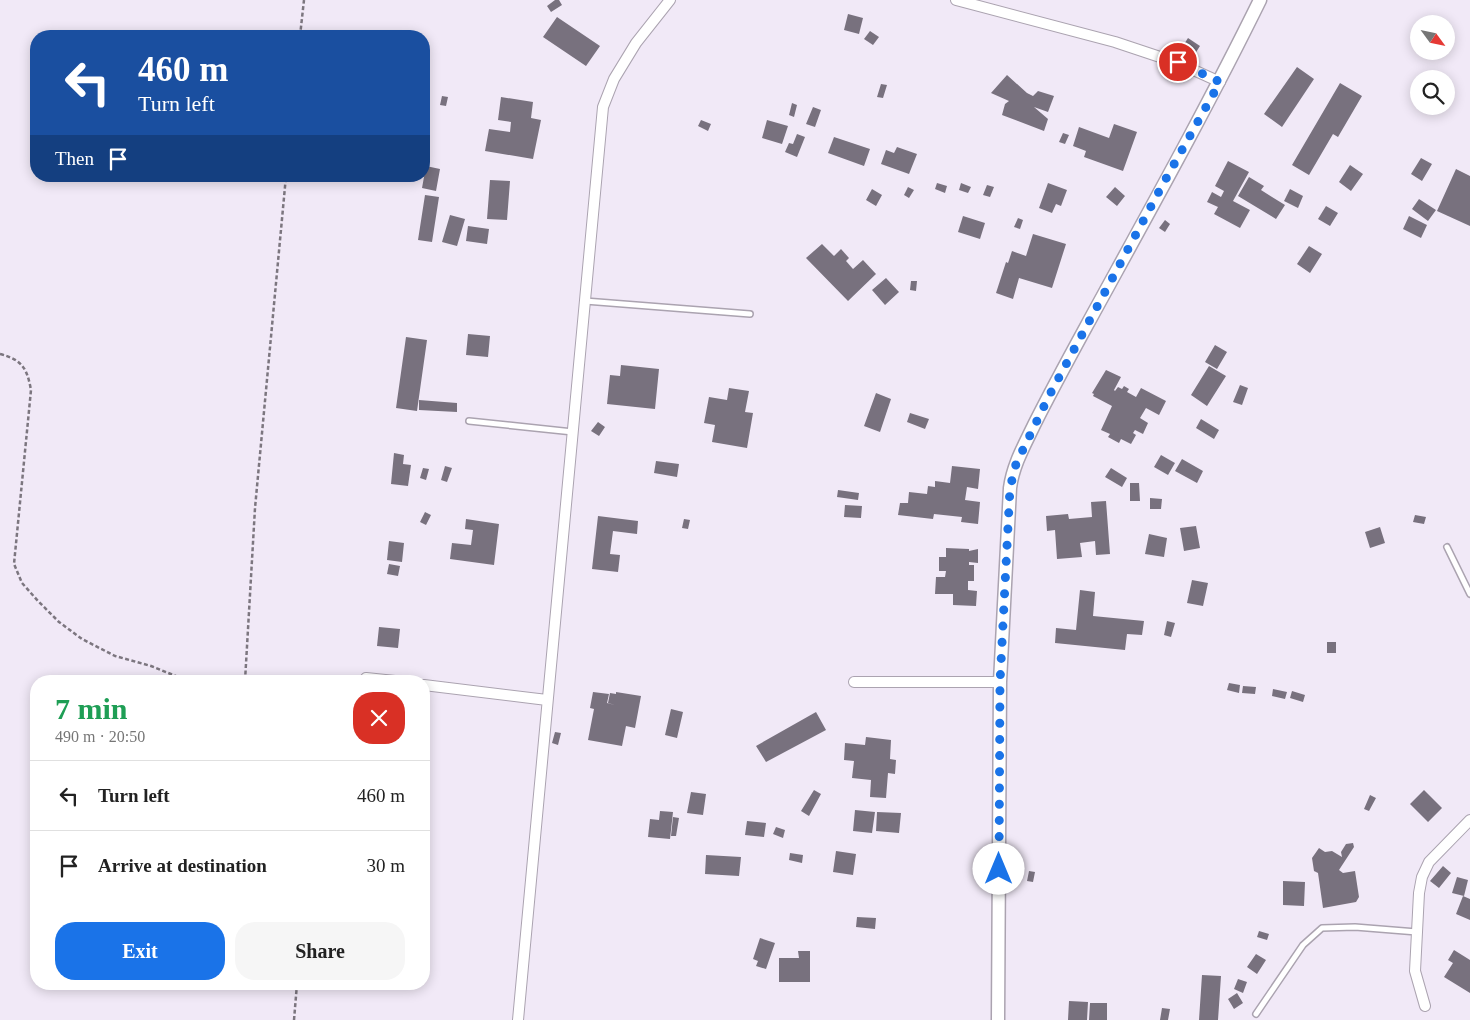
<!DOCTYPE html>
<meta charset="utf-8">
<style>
body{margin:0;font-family:Georgia,serif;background:#f6f6f6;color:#222;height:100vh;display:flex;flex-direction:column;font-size:19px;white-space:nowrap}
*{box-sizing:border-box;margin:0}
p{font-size:16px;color:#767676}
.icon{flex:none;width:28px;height:28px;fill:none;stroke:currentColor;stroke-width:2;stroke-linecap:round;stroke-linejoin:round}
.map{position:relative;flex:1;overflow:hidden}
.panel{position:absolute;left:30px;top:675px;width:400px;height:315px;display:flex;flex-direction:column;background:#fff;border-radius:20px;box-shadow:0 2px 12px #0003}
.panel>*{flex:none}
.banner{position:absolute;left:30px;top:30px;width:400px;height:152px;border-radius:20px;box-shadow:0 2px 12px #0003;background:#1a4fa0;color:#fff;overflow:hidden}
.needle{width:32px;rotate:123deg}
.buttons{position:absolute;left:1410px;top:15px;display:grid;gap:10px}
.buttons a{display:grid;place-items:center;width:45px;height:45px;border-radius:50%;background:#fff;box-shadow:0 2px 12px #0003;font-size:25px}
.pin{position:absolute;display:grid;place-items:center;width:42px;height:42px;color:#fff;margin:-21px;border:2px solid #fff;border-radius:50%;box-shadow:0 1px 5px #0007}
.me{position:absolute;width:55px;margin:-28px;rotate:0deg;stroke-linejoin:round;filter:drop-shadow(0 0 4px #0008)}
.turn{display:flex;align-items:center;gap:18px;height:105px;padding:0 25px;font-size:22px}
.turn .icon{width:65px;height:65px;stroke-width:2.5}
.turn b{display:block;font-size:35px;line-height:42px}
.then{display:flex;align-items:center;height:48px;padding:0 25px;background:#0003;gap:10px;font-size:19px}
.round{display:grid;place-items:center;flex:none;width:52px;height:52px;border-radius:20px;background:#f6f6f6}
.overview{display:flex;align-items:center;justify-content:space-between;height:85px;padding:0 25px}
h1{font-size:30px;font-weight:600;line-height:38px;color:#1e9e55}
.button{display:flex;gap:10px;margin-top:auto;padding:10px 25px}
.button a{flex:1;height:58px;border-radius:20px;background:#1a73e8;color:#fff;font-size:20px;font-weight:600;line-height:58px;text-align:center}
.button a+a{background:#f6f6f6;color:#222}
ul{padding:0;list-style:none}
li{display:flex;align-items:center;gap:15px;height:70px;padding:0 25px;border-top:1px solid #e0e0e0}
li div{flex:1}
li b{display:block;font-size:19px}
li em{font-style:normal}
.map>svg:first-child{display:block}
</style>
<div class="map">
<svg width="1470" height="1020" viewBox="0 0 1470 1020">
<rect width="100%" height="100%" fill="#f1e9f7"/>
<path fill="#78717e" d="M555 0H559L562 5 551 12 547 6Z
M848 14 863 18 859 34 844 30Z
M557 17 600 46 586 66 543 37Z
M870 31 879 37 873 45 864 39Z
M1188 38 1200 46 1191 60 1179 52Z
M1297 67 1314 79 1282 127 1264 114Z
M1007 75 1027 93 1033 96 1038 91 1054 96 1048 112 1034 107 1048 119 1044 131 1002 115 1005 104 1009 101 991 93Z
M1340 83 1362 96 1338 137 1333 134 1309 175 1292 165Z
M881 84 887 85 883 98 877 97Z
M442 96 448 97 446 106 440 105Z
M501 97 533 102 531 118 541 120 533 159 485 151 489 129 510 132 511 122 498 120Z
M792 103 797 105 794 117 789 115Z
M813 107 821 110 815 127 806 124Z
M701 120 711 124 708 131 698 126Z
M767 120 788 126 782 144 762 138Z
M1114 124 1137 132 1123 171 1084 157 1086 151 1073 146 1079 127 1109 138Z
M1063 133 1069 135 1065 144 1059 142Z
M797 134 805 137 797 157 785 152 789 143 793 144Z
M834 137 870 149 864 166 828 153Z
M897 147 917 154 909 174 881 164 886 150 894 153Z
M1421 158 1432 164 1422 181 1411 174Z
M1228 161 1249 172 1233 201 1250 210 1240 228 1214 214 1218 207 1207 202 1212 192 1221 197 1224 191 1215 186Z
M1350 165 1363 174 1351 191 1339 182Z
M426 166 440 169 436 191 422 188Z
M1456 169 1470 176V226L1437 211Z
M1249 177 1264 186 1261 190 1285 205 1276 219 1238 196Z
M490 180 510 181 507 220 487 219Z
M937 183 947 186 945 193 935 189Z
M961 183 971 187 968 193 959 190Z
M1048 183 1067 190 1061 206 1056 204 1052 213 1039 208Z
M987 185 994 187 990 197 983 195Z
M908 187 914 190 909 198 904 195Z
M1115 187 1125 196 1117 206 1106 197Z
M872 189 882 195 876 206 866 200Z
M1290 189 1303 196 1298 208 1284 201Z
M425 195 439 197 432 242 418 240Z
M1419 199 1436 210 1428 221 1412 209Z
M1326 206 1338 213 1330 226 1318 219Z
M450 215 465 219 457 246 442 242Z
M963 216 985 223 980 239 958 232Z
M1409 216 1427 225 1421 238 1403 229Z
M1018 218 1023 220 1020 229 1014 227Z
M1165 220 1170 224 1165 232 1159 228Z
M468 226 489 229 487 244 466 241Z
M1033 234 1066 244 1052 288 1019 278 1013 299 996 293 1006 262 1008 263 1012 251 1026 256Z
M822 244 834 256 841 249 849 258 846 261 853 269 863 260 876 274 848 301 806 258Z
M1309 246 1322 254 1310 273 1297 264Z
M886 278 899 292 885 305 872 290Z
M911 281H917L916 291 910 290Z
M468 334 490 336 488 357 466 355Z
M406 337 427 340 417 411 396 408Z
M1215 345 1227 352 1217 369 1205 362Z
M621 365 659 369 655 409 607 404 610 375 620 376Z
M1209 366 1226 376 1207 406 1191 395Z
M1106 370 1121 377 1114 390 1115 391 1118 387 1122 389 1124 386 1129 389 1127 392 1136 397 1141 388 1166 401 1159 415 1146 408 1140 418 1148 423 1143 434 1135 430 1133 433 1136 435 1131 444 1121 439 1119 443 1108 437 1110 434 1101 430 1112 406 1093 396 1094 394 1092 393Z
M1240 385 1248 388 1242 405 1233 402Z
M729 388 749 391 745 412 753 413 747 448 712 442 715 425 704 423 709 397 727 400Z
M876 393 891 399 880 432 864 426Z
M419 400 457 403V412L419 410Z
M910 413 929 419 925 429 907 422Z
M1201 419 1219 430 1214 439 1196 428Z
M598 422 605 427 599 436 591 431Z
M394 453 404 455 403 464 411 465 408 486 391 484Z
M1161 455 1175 463 1168 475 1154 467Z
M1182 459 1203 471 1197 483 1175 471Z
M656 461 679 464 677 477 654 473Z
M445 466 452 468 447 482 441 480Z
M952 466 980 469 978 489 967 487 965 500 980 502 978 524 961 522 962 517 934 514 933 519 898 515 900 503H908L909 492 927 494 928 486 935 487V481L950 483Z
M423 468 429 469 426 480 420 478Z
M1111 468 1127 478 1122 487 1105 477Z
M1130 483H1139L1140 501H1130Z
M838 490 859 493 858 500 837 497Z
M1150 498 1162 499 1161 509H1150Z
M1106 501 1110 554 1096 555 1095 541 1080 543 1082 557 1057 559 1055 530 1047 531 1046 516 1068 514 1069 519 1092 517 1091 502Z
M845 505 862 506 861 518 844 517Z
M425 512 431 515 426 525 420 522Z
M1415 515 1426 517 1424 524 1413 522Z
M598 516 638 521 637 534 613 531 610 554 620 555 618 572 592 569Z
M466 519 499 524 494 565 450 559 452 543 471 545 473 530 465 529Z
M684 519 690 520 688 529 682 528Z
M1196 526 1200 548 1184 551 1180 528Z
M1380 527 1385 543 1370 548 1365 532Z
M1149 534 1167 538 1164 557 1145 554Z
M389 541 404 543 402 562 387 560Z
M946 548 969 549V551L978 549V563L969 562V565H974V581H968V590L977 591 976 606 953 605V594H935L936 577H945L946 571H939V557H946Z
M389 564 400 566 398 576 387 574Z
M1192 580 1208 583 1203 606 1187 603Z
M1080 590 1095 592 1093 616 1144 621 1142 635 1127 634 1125 650 1055 643 1056 628 1076 630Z
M1167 621 1175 623 1171 637 1164 635Z
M379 627 400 629 398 648 377 646Z
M1327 642H1336V653H1327Z
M1229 683 1240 685 1239 693 1227 690Z
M1243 686 1256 687 1255 694 1242 693Z
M1273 689 1287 692 1285 699 1272 696Z
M1292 691 1305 695 1303 702 1290 698Z
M593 692 609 694 607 703 615 705 608 703 610 693 616 694V692L641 696 635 728 626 726 622 746 588 740 594 709 590 708Z
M671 709 683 712 677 738 665 735Z
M816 712 826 730 766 762 756 746Z
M555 732 561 733 558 745 552 743Z
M866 737 891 740 890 759 896 760 895 774 888 773 886 798 870 797 871 780 852 778 854 761 844 760 845 743 865 745Z
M814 790 821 794 809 816 801 811Z
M1424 790 1442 808 1428 822 1410 804Z
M691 792 706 794 703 815 687 813Z
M1370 795 1376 798 1369 811 1364 809Z
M855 810 875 812 872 833 853 831Z
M660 811 673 812 670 839 648 837 650 819 659 820Z
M877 812 901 813 899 833 876 831Z
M673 817 679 818 676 836H671Z
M747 821 766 823 764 837 745 835Z
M776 827 785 830 783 838 773 834Z
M1353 843 1354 847 1339 870 1343 873 1355 871 1359 897 1356 902 1323 908 1318 873 1314 871 1312 858 1319 848 1325 852 1332 851 1342 857 1341 852 1346 844Z
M836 851 856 854 853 875 833 872Z
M790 853 803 855 802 863 789 860Z
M706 855 741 857 739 876 705 874Z
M1443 866 1451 873 1439 888 1430 881Z
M1029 871 1035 872 1033 882 1027 881Z
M1457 877 1468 880 1464 896 1452 893Z
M1283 881 1305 882 1304 906 1283 905Z
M1463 896 1470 899V920L1456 914Z
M857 917 876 918 875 929 856 927Z
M1259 931 1269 934 1267 940 1257 937Z
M760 938 775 943 766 969 756 966 758 961 753 959Z
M1454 950 1470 960V993L1444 977 1453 963 1448 960Z
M798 951H810V982H779V958H799Z
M1256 954 1266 960 1257 974 1247 967Z
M1202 975 1221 976 1218 1020H1199Z
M1238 979 1247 982 1243 993 1234 989Z
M1237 993 1243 1003 1234 1009 1228 999Z
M1069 1001 1088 1002 1087 1020H1068Z
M1090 1003H1107V1020H1089Z
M1162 1008 1170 1009 1168 1020H1160Z"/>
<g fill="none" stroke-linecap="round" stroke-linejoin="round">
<defs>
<path id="service" d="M585 301 750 314
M469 421 573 432
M1447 547 1470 594
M1256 1014 1303 945 1322 928 1355 927 1417 932"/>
<path id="minor" d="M956 0 1115 42 1178 63 1220 82
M366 678 395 681
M854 682H1000
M424 685 547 700
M1425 1006 1415 971 1419 893 1422 877 1429 862 1470 820
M518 1020 603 107 614 79 636 43 670 0"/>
<path id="tertiary" d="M998 1020 1000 682 1010 488C1013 465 1024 446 1034 425 1051 391 1069 358 1087 325 1146 217 1206 110 1260 0"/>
</defs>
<use href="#service" stroke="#aba3b0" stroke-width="8"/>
<use href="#minor" stroke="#aba3b0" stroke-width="12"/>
<use href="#tertiary" stroke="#aba3b0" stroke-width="15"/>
<path stroke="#7c767f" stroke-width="2.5" stroke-dasharray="4 2.5" stroke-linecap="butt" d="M300 36 304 0
M0 354C23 360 27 369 31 390L14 564 22 583 38 601 59 622 82 639 115 656 151 666 188 681
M245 681 255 508 286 176
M294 1020 297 984"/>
<use href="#service" stroke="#fff" stroke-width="5"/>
<use href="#minor" stroke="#fff" stroke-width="10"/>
<use href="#tertiary" stroke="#fff" stroke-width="12"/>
</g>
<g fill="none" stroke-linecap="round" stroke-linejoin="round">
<path stroke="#1a73e8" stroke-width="9" stroke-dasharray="0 16.2" d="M999 869 1000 682 1010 488 1016 464 1049 396 1163 184 1220 82 1178 62"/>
</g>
</svg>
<div class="buttons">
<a><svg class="needle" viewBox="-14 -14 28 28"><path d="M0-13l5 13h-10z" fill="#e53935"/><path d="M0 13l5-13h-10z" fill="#767676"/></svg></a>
<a><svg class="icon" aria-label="search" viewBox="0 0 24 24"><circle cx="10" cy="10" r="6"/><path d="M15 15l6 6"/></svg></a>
</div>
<div class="pin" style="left:1178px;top:62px;background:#d93025"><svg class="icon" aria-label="arrive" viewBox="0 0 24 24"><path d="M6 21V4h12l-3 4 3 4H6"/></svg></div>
<svg class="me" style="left:999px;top:869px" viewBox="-20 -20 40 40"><circle r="19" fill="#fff"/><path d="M0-13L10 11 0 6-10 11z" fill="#1a73e8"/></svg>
<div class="banner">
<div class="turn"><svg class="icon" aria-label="left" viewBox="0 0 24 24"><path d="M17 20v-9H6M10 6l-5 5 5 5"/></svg><div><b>460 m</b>Turn left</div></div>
<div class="then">Then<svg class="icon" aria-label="arrive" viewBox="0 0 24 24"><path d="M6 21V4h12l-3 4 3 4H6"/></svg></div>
</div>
<section class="panel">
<div class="overview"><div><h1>7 min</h1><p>490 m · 20:50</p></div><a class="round" style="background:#d93025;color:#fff"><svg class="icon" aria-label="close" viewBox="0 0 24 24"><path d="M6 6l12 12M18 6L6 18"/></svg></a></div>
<ul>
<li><svg class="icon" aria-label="left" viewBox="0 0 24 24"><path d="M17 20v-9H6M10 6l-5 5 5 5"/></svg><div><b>Turn left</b></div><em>460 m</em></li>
<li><svg class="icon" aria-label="arrive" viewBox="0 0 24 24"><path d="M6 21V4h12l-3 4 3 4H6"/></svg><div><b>Arrive at destination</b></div><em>30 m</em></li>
</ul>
<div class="button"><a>Exit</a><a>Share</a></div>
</section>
</div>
